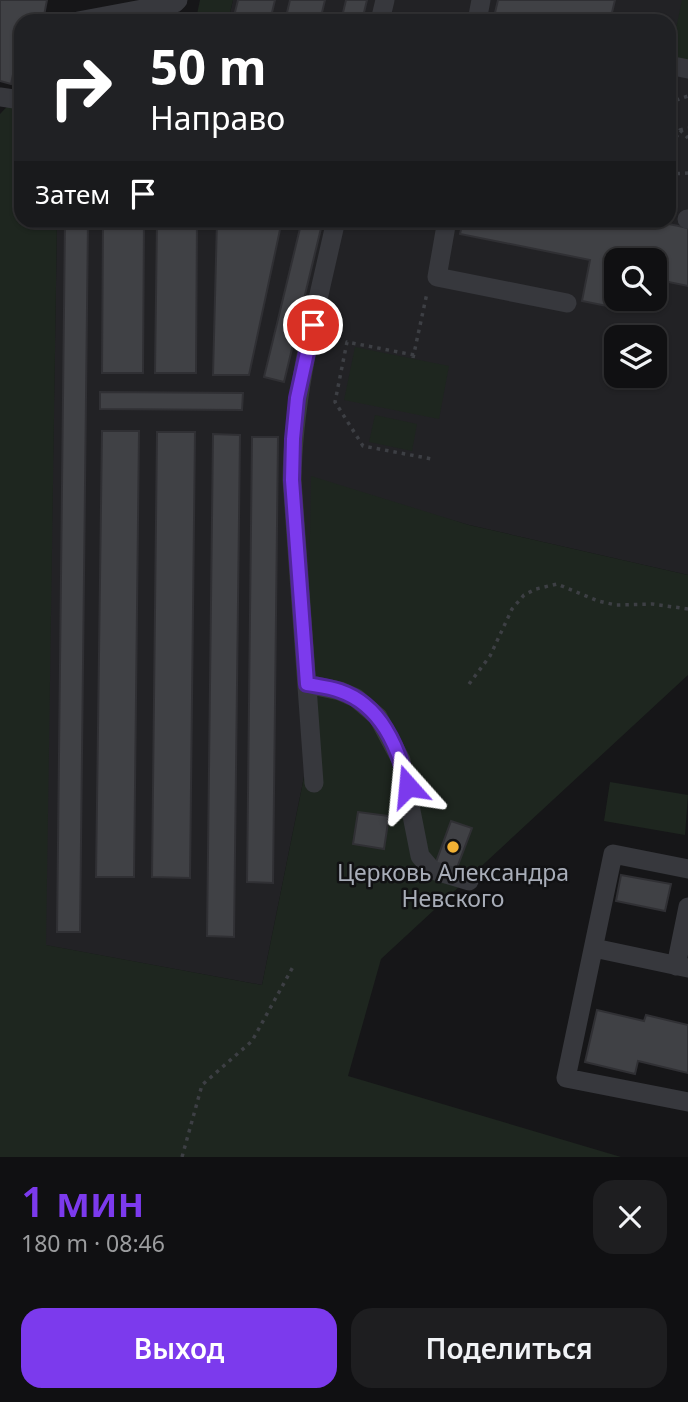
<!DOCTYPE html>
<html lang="ru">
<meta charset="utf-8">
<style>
body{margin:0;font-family:"Noto Sans",sans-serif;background:#1e1e20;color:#f1f3f6;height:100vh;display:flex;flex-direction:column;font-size:26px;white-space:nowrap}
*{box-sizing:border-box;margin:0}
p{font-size:23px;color:#9c9d9f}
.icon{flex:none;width:38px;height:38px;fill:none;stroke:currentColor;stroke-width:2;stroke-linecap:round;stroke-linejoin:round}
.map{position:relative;height:1157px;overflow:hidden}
.side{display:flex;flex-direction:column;background:#101012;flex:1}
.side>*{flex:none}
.guide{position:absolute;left:14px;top:14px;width:662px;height:214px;border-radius:21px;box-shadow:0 2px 5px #0004,0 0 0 2px #303032;background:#202124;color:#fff;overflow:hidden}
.buttons{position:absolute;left:604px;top:248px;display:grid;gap:14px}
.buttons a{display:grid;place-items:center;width:63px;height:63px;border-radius:14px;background:#101012;box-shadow:0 2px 5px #0004,0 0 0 2px #303032;font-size:35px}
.pin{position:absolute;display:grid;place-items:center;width:60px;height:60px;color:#fff;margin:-30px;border:4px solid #fff;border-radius:50%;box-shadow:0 2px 7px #0007}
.me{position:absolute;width:77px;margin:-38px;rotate:342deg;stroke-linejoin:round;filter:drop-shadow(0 0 5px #0008)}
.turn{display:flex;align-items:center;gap:24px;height:147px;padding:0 21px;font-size:32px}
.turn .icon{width:91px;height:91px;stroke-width:2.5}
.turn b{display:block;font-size:49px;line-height:60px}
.then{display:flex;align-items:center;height:66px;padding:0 21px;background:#0003;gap:14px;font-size:26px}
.round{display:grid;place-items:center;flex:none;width:74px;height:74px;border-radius:21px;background:#1e1e20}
.head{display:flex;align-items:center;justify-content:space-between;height:119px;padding:0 21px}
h1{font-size:42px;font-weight:600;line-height:52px;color:#7c3aed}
.cta{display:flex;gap:14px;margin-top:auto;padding:14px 21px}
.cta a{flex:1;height:80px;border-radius:21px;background:#7c3aed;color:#fff;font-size:28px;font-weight:600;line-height:80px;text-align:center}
.cta a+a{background:#1e1e20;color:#f1f3f6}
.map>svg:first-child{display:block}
</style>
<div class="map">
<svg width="688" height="1157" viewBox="0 0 688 1157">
<rect width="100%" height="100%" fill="#161618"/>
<path fill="#222225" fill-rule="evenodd" d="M233 0H688V575L469 525 396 504 306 767 262 985 45 945 57 221 668 220V21H228ZM616 261H654V299H616ZM616 338H654V376H616Z"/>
<path fill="#1e261f" d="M200 0H233L228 21H167L197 14Z
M682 0H688V66L669 62Z
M21 92V220L57 221 46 945 262 985 306 767 311 476 469 525 688 575V675L381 959 348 1076 621 1157H0V114Z
M355 347 449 366 439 419 344 400Z
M375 415 417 424 412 451 369 442Z
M610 782 688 795 685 835 604 821Z"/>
<path fill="#404145" stroke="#303034" stroke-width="2" d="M0 0H47L43 21H21V37L11 84 0 81Z
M238 0H275L270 21 233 20Z
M290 0H325L320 21H285Z
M346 0H367L362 21H341Z
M498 0H615L610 21H493Z
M65 220H88L80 932H57Z
M103 220H144L143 373H102Z
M157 220H197L196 373H155Z
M217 220 281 225 249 375H213Z
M302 220H323L284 382 264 377Z
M463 220H650L688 228V286L654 279V261H616V299H634L632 311 582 301 590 260 460 234Z
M100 392 243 393 242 410 100 409Z
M102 431H139L134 877H96Z
M157 432H195L190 878 152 877Z
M213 434 240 435 234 937 207 936Z
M252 437H278L273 883 247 882Z
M358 812 389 816 384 849 353 844Z
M451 821 472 828 455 873 435 865Z
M621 875 671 884 665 911 616 901Z
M597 1010 644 1021 646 1015 688 1025V1073L638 1061 635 1074 585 1062Z"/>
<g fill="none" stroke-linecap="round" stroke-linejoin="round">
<path stroke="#3d3f44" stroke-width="3.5" stroke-dasharray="3.5 5" stroke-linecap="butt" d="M668 103 688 96
M680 130 688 138
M668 142 677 136 680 130 688 128
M668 174 688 173
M414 355 347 342 335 402 363 446 432 459
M413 358 427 293
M469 684 490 656 512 609 524 595 536 589 557 584 598 601 616 605 652 604 688 609
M182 1157 202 1085 252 1041 294 965"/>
<path stroke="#37383d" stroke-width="19" d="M78 21 175 3 178 0
M380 21 385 0
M477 21 481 0
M668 65 688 69
M0 97 21 100
M687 219H688
M447 220 437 277 567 303
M307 684 340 691 356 698 378 717 401 760 420 856 432 870 469 881
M314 783 292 480C293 392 317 306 336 220
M688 869 613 854 566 1078 688 1102
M594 948 688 968
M676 966 688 907"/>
</g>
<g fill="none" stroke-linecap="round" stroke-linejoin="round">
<defs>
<path id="route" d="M313 325 297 398 293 439 292 480 307 684C318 686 329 687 340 691 381 705 398 747 408 786"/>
</defs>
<use href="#route" stroke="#51269a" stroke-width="18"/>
<use href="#route" stroke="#7c3aed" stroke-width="12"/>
</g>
<circle fill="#f2b134" stroke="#111113" stroke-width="2.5" cx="453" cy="847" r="7"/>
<g text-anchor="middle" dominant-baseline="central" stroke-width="5" stroke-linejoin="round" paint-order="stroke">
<g font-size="23" fill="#a8adb8" stroke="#111113">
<text x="453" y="872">Церковь Александра<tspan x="453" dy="26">Невского</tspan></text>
</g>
</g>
</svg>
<div class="buttons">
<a><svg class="icon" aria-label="search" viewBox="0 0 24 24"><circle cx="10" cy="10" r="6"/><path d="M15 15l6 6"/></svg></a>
<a><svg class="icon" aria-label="layers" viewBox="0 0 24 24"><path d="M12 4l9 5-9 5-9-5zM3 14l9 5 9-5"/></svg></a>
</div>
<div class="pin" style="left:313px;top:325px;background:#d93025"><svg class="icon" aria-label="arrive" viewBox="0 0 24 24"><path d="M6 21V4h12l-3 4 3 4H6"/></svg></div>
<svg class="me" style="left:408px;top:786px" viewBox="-20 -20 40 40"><path d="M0-17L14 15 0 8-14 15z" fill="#7c3aed" stroke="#fff" stroke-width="4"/></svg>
<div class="guide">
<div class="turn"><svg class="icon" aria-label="right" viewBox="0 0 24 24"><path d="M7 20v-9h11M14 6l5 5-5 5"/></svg><div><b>50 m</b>Направо</div></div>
<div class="then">Затем<svg class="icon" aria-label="arrive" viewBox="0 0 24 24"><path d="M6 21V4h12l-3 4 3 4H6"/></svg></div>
</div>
</div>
<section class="side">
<div class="head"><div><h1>1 мин</h1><p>180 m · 08:46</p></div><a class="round"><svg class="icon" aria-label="close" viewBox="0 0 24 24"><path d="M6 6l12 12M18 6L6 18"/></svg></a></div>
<div class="cta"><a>Выход</a><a>Поделиться</a></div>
</section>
